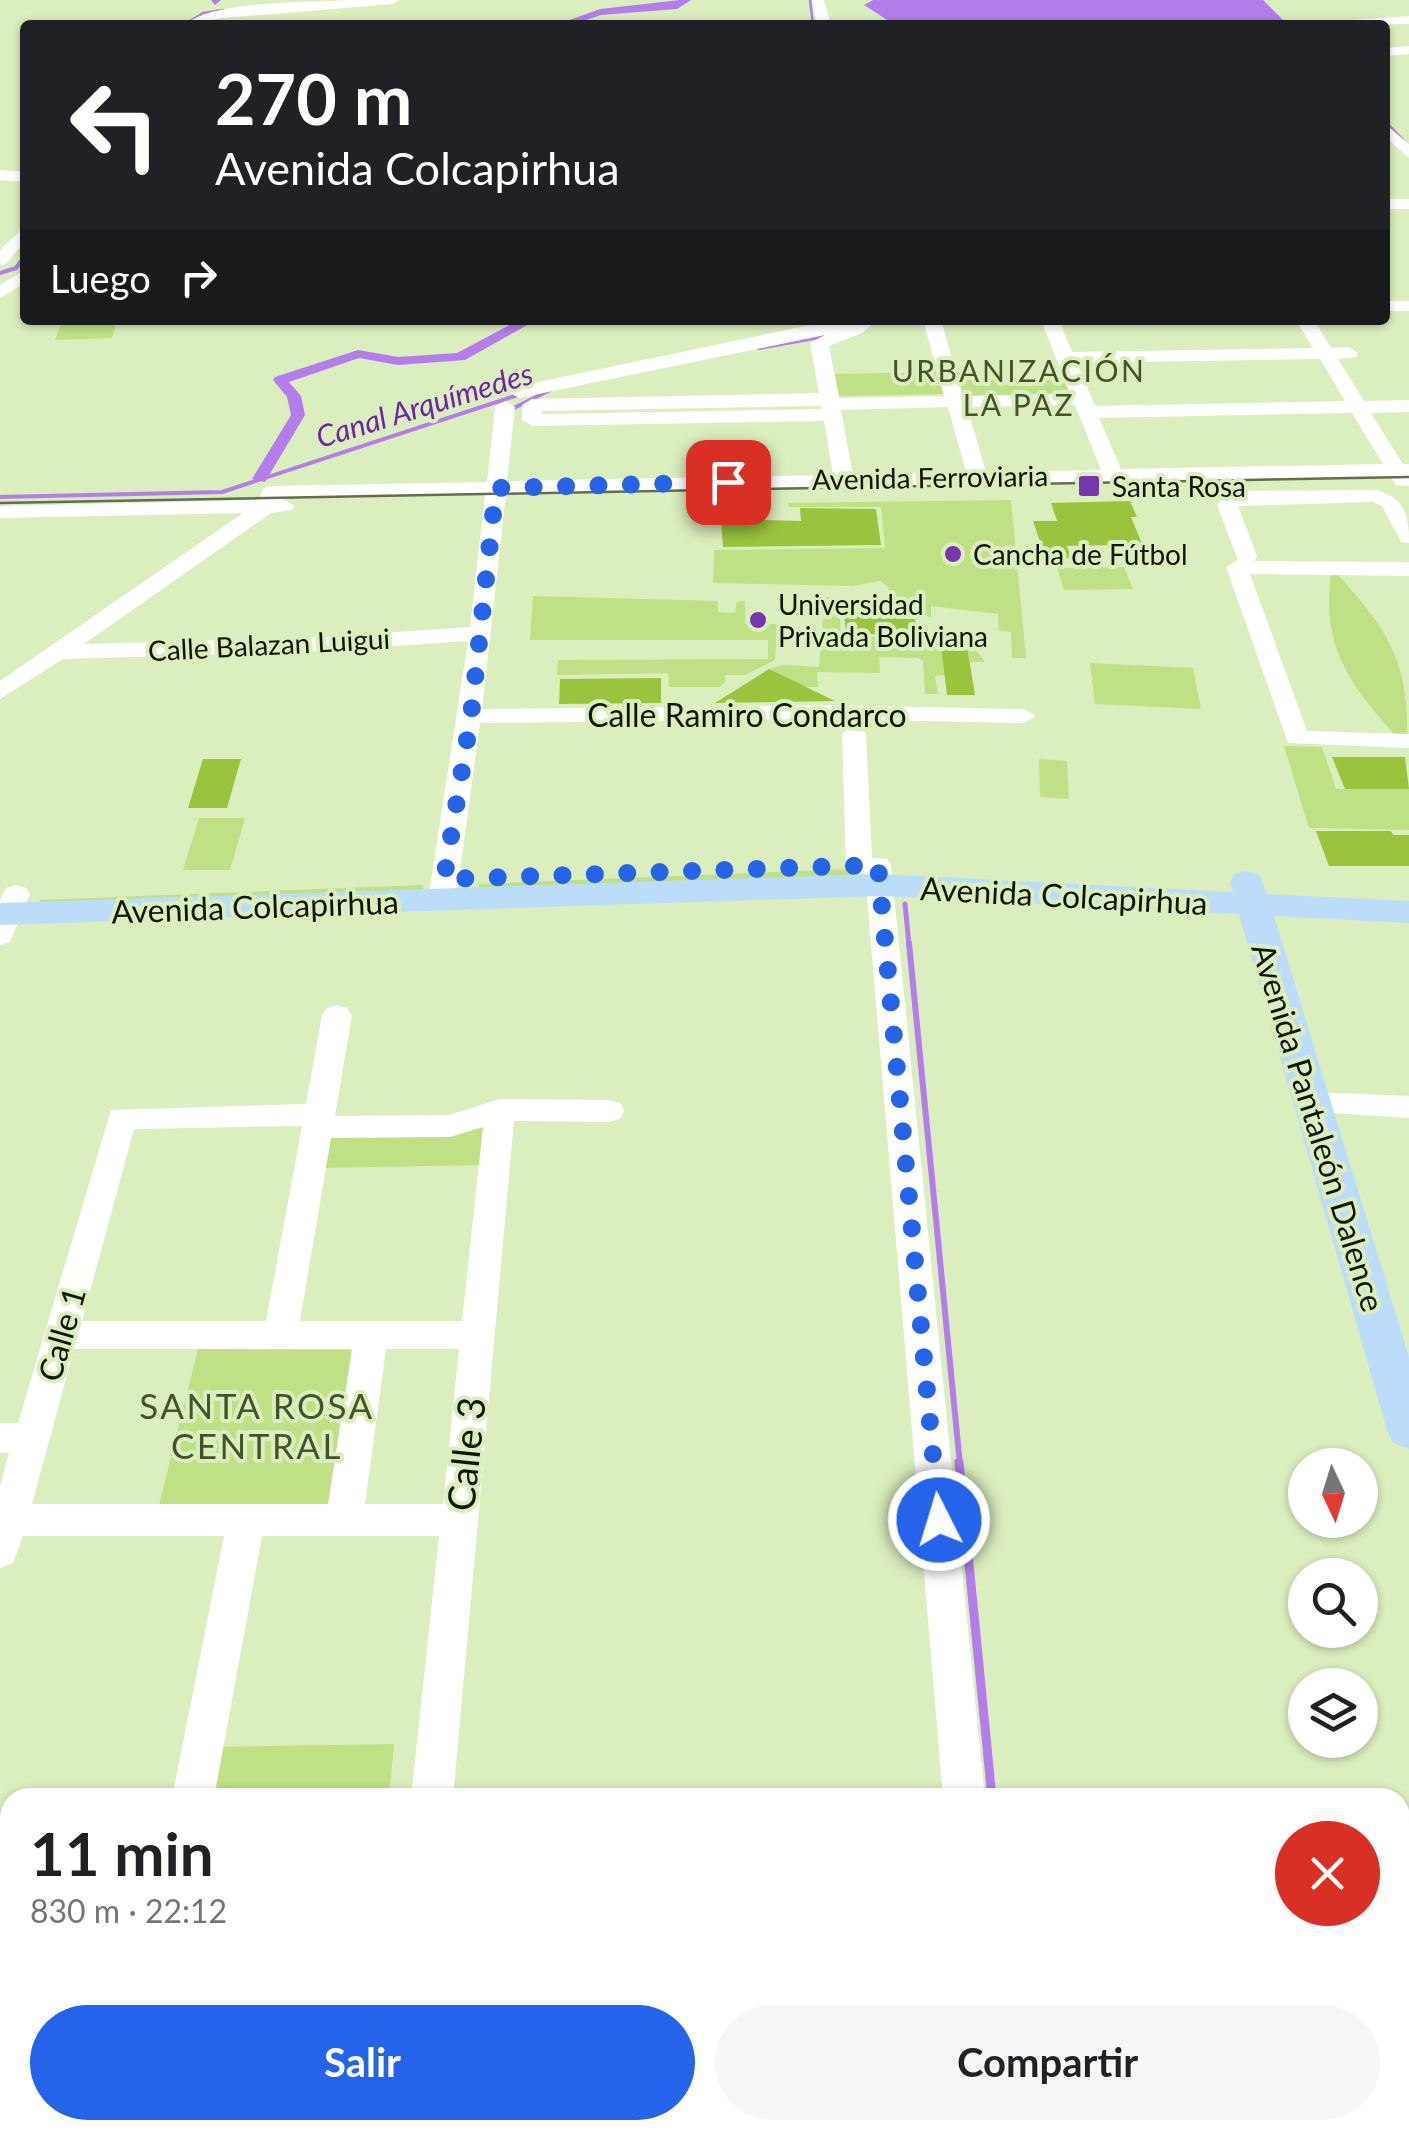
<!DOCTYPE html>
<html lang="es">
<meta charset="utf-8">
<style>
body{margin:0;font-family:Lato,sans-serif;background:#f6f6f6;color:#202124;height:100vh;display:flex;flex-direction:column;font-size:38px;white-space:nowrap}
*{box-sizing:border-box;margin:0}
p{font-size:32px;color:#757577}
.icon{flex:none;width:55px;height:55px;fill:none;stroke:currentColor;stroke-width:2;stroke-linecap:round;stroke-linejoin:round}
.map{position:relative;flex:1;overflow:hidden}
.side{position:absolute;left:0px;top:1788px;width:1410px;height:352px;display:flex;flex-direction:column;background:#fff;border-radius:30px 30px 0 0;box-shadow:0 2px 8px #0004}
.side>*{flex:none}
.top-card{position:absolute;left:20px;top:20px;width:1370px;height:305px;border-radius:10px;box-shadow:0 2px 8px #0004;background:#202124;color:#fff;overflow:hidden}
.needle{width:65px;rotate:176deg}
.controls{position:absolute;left:1288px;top:1448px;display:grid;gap:20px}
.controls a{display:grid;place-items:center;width:90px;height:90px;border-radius:50%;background:#fff;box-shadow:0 2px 8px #0004;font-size:50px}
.pin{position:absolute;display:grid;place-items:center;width:85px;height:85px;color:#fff;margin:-42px;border-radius:20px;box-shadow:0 5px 15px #0006}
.me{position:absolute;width:110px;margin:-55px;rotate:355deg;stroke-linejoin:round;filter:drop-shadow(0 0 8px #0008)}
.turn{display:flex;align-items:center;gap:35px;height:210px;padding:0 30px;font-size:45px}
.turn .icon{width:130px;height:130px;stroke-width:2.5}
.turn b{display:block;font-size:70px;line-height:85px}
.then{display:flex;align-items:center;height:95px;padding:0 30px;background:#0003;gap:20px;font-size:38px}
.round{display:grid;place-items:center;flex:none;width:105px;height:105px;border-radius:52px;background:#f6f6f6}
.head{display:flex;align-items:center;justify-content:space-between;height:170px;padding:0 30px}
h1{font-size:60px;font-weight:700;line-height:75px}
.action{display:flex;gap:20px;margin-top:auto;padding:20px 30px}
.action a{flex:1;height:115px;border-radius:60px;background:#2563eb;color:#fff;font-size:40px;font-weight:700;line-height:115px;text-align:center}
.action a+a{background:#f6f6f6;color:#202124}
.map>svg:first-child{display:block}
</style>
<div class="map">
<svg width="1409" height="2139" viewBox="0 0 1409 2139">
<rect width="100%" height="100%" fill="#dbeebd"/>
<path fill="#bfe085" d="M117 322 112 338 55 340 61 324Z
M940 372 947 394 839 396 835 374Z
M1068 378 1075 392 1067 394 970 396 962 393 958 380Z
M1011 500 1026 658H1012L1011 632 999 631 998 614 931 606V618L886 595 889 587 880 581 853 586 713 583 714 550 885 548 881 507H789L788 503Z
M1124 567 1133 589 1064 590 1057 568Z
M1331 573H1336C1386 627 1409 660 1407 736H1396C1349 684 1321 646 1331 573Z
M533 596 718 601V612L735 613 737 602 745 601V624H777L775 660 745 675H725V682L720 687H669L668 673 557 675 558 660 768 659V640H530Z
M825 597H839L841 636 934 639V627L972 645 985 662H970L967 646H942L945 675 935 676 938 694H925L923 661 918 658 879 657 880 673 817 672 818 687H770L769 669 783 665 819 667Z
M1090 663 1193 668 1201 709 1095 704Z
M1284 746 1322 747 1336 789H1409V830L1309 828Z
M1039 759 1067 761 1069 799 1040 797Z
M199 818H245L230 870H183Z
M850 869 852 876 479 891V884Z
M423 885V892L38 907 40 900Z
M482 1127 486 1133 484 1165 321 1168 328 1134Z
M198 1349 357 1350 329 1514 157 1513Z
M394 1744 389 1797 205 1798 214 1747Z"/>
<path fill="#b47dec" d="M873 0H1263L1286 23 895 25 864 5Z"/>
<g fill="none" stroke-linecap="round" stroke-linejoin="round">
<path stroke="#b47dec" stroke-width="2.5" d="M810 0 813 25
M184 25 203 13 224 10
M1385 121 1409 146"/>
<path stroke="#b47dec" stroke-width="4" d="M0 273 16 268 25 256
M759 348 826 336
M511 414 512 409 550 390
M0 497 222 492 521 394"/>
<path stroke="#b47dec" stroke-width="5" d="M905 904 909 945"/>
<path stroke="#b47dec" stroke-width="6" d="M909 943 960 1465"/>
<path stroke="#b47dec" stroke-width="9" d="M959 1462 992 1798
M1024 2130 1025 2139"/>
<path fill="#b47dec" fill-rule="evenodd" d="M211 0H221L215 5Z
M680 0H691L677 9 601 15 571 25H556L600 9Z
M519 320H536L465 360 398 365 359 358 289 382 301 396 305 415 265 482 252 479 291 415 287 397 273 380 275 377 358 350 398 357 457 353Z"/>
</g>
<path fill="#9bc43e" d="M1130 501 1137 517H1131L1147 556 1120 557 1115 545 1067 546 1071 558 1046 559 1033 521H1057L1051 503Z
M800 508 876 509 881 545 723 547 721 519 801 521Z
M843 603H872L873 607 894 608 896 619H915L918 636 846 633Z
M941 646H967L975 695H947Z
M769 669 835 701 715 703Z
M661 678V703L559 704 560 679Z
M1332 757H1405L1409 789H1345Z
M203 759H241L227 808H188Z
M1316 831H1391L1393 835H1409V866H1329Z"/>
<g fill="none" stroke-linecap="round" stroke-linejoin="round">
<path fill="#fff" fill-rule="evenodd" d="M346 0H399L393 4 223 18 185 25C212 0 308 3 346 0Z
M812 0H824L831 25H817Z
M1409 16V24L1328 25 1335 21Z
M1409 46V54L1385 56V48Z
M1385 124 1409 144V158L1385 137Z
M0 170 25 172V182L0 180Z
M1385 199H1409V209H1385Z
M25 226V241L6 264 0 265V250Z
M25 270V283L0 298V285Z
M1385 301H1409V311H1385Z
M834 320H877L862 333 829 346 839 398 944 396 923 320H941L963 396 1070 394 1041 320H1059L1072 352 1313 348 1296 320H1314L1331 348 1349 347 1358 353 1356 357 1338 359 1364 401 1409 400V412L1371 413 1403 464H1409V486L1396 485 1390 476 506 494 482 709 824 705 1024 709 1036 716 1024 723 824 719 480 723 456 900 452 906H432L428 900 468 641 306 652 63 659 0 699V681L243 513 0 518V506L258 500 264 488 271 486 487 482 495 407 505 401 515 407 507 481 833 475 824 421 532 426 522 420V405L532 399 819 393 810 343 825 335 519 398 509 392 519 386ZM1320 359 1345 401 1095 406 1077 363ZM1075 405 1101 470 986 472 967 407ZM821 406 822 409 542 414V411ZM948 407 966 472 853 475 841 410ZM1352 413 1383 464 1121 469 1099 418ZM485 494 470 627 306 638 84 644 271 513 292 510 295 506 280 498Z
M1376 490C1405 498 1409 515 1409 543L1401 542 1382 506 1373 502 1238 506 1257 556 1254 561 1409 562V576L1250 574 1307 731 1409 734V748L1288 743 1226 567 1238 560 1217 505 1227 493 1234 491Z
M854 726 866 733 872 858 887 859 891 865 985 1798H943L865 873 850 872 846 866 842 733Z
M16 885 26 888 30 894 10 942 0 945V900L6 888Z
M337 1005 347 1008 352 1015 335 1116 449 1115 500 1099 609 1100 620 1103 624 1111 620 1119 609 1122 514 1121 453 1798H411L439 1536H262L214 1798H172L224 1536H23L13 1563 0 1568V1486L9 1453H0V1423H18L111 1110 306 1104 322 1015 327 1008ZM302 1126 266 1321H82L134 1129ZM483 1127 462 1321H300L331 1138 450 1137ZM74 1349H352L328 1504H32ZM386 1349H459L443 1504H365Z
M1311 1092 1409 1096V1118L1300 1111 1296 1103 1300 1095Z
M0 1822H10V1864H0Z
M970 2130H1018L1019 2139H971Z"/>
<path fill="#bcddfa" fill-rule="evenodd" d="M1247 871 1259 874 1267 894 1409 901V923L1274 916 1409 1357V1449L1393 1443 1387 1430 1239 914 881 896 0 925V903L881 874 1233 892 1230 882 1235 874Z"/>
<path stroke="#636e50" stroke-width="2.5" d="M0 503 1409 477"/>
</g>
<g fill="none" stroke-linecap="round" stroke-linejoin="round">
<path stroke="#2563eb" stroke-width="18" stroke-dasharray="0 32.4" d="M728 482 496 488 471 716 444 879 878 865 939 1520"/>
</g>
<g fill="#7637ac" stroke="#dbeebd" stroke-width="4">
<rect x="1077" y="474" width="24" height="24" rx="5"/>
<circle cx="953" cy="554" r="10"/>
<circle cx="758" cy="620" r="10"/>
</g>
<g text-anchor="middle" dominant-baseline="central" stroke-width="8" stroke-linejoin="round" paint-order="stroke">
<g font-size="28" fill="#101605" stroke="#dbeebd">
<text transform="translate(930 477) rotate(-1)">Avenida Ferroviaria</text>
<text transform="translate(269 644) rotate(-3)">Calle Balazan Luigui</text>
</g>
<g font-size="28" fill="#101605" stroke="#dbeebd" text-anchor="start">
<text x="1112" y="486">Santa Rosa</text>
<text x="973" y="554">Cancha de Fútbol</text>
<text x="778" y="604">Universidad<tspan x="778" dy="32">Privada Boliviana</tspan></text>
</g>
<g font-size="30" letter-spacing="2.5" fill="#445328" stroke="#dbeebd">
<text x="1019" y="370">URBANIZACIÓN<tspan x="1019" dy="34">LA PAZ</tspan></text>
</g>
<g font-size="30" font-style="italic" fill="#6e24a7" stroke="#dbeebd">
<text transform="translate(424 404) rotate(-17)">Canal Arquímedes</text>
</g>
<g font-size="32" fill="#101605" stroke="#dbeebd">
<text x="747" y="714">Calle Ramiro Condarco</text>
<text transform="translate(1064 895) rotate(3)">Avenida Colcapirhua</text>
<text transform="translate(255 906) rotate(-2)">Avenida Colcapirhua</text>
<text transform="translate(1319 1127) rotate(73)">Avenida Pantaleón Dalence</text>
<text transform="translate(61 1334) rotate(-74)">Calle 1</text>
</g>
<g font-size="35" letter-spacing="2.5" fill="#445328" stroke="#dbeebd">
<text x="257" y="1405">SANTA ROSA<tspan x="257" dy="40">CENTRAL</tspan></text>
</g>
<g font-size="38" fill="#101605" stroke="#dbeebd">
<text transform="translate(465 1454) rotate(-84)">Calle 3</text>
</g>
</g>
</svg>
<div class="controls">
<a><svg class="needle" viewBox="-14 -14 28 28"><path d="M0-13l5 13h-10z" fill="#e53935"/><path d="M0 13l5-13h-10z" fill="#757577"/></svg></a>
<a><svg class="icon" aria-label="search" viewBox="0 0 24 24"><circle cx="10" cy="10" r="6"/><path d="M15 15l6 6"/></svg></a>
<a><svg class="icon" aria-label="layers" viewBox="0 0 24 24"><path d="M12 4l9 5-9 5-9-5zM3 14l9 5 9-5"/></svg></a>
</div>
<div class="pin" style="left:728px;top:482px;background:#d93025"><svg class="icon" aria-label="arrive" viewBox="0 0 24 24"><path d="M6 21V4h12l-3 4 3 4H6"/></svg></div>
<svg class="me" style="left:939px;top:1520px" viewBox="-20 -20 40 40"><circle r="17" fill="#2563eb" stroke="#fff" stroke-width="3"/><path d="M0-11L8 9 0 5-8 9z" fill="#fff"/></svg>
<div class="top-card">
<div class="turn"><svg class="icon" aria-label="left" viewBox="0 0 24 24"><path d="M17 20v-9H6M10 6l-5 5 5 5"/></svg><div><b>270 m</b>Avenida Colcapirhua</div></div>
<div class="then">Luego<svg class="icon" aria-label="right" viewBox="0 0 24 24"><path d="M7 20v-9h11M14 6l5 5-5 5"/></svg></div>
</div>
<section class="side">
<div class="head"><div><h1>11 min</h1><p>830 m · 22:12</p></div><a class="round" style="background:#d93025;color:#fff"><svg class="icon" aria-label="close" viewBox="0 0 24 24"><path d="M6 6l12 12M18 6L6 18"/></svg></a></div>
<div class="action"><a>Salir</a><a>Compartir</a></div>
</section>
</div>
